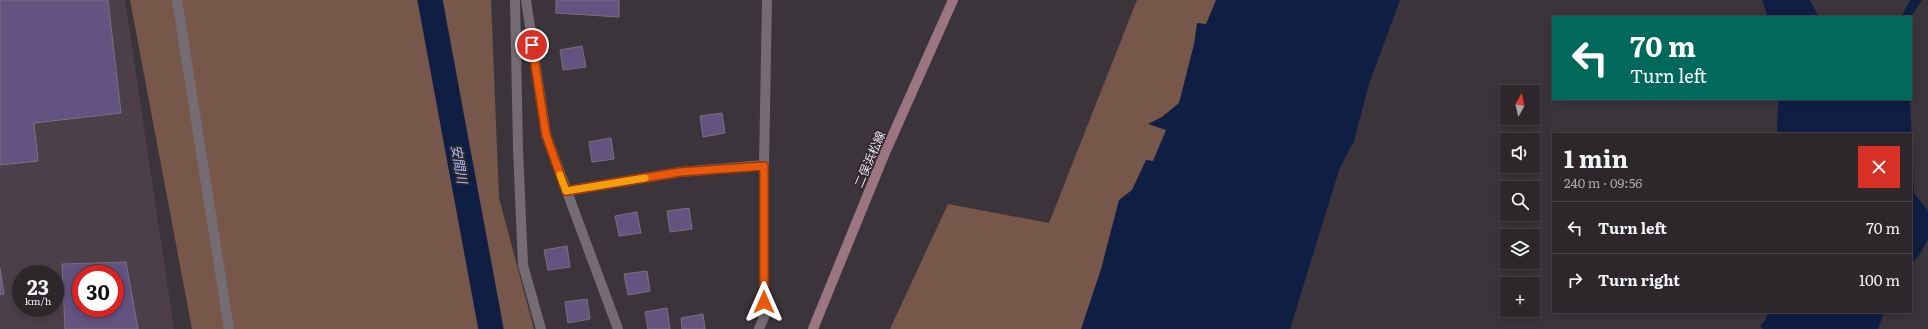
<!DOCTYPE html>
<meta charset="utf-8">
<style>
body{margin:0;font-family:Literata,"Noto Sans JP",serif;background:#352f34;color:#f1f3f6;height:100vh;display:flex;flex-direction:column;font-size:15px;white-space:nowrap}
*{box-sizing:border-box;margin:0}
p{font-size:13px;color:#a7a5a9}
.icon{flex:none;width:22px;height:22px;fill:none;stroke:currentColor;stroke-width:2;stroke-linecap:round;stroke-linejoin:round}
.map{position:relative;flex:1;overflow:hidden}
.drawer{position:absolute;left:1552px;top:133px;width:360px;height:180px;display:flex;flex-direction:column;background:#2d272c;border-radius:0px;box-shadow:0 2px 10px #0003,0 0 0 1px #484448}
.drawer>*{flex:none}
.guide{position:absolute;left:1552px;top:16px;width:360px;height:84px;border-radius:0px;box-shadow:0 2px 10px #0003,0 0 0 1px #484448;background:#00695c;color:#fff;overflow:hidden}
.needle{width:26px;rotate:8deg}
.buttons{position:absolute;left:1500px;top:85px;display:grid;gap:8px}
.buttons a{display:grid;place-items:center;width:40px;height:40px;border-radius:0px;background:#2d272c;box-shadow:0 2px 10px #0003,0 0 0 1px #484448;font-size:20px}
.speed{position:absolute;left:12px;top:265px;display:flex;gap:8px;font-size:20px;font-weight:700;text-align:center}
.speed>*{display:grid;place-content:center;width:52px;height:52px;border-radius:50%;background:#2d272c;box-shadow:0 2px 10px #0003,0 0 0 1px #484448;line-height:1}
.speed small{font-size:10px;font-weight:400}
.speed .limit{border:6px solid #d22;background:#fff;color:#111}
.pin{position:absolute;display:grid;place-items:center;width:34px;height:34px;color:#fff;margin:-17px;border:2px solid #fff;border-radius:50%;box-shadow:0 1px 4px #0007}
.me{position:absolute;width:44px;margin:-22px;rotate:0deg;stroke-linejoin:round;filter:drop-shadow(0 0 3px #0008)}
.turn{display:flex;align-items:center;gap:14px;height:84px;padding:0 12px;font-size:18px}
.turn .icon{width:52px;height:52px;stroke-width:2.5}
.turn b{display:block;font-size:28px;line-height:34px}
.round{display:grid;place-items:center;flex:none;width:42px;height:42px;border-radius:0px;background:#352f34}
.headline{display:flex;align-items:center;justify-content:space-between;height:68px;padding:0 12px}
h1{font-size:24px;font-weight:700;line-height:30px}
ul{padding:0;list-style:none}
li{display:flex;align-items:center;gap:12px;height:52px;padding:0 12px;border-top:1px solid #484448}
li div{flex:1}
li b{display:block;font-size:15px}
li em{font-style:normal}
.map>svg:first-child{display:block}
</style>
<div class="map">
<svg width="1928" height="329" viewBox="0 0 1928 329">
<rect width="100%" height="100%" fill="#3c343b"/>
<path fill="#4c3f49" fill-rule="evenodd" d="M0 0H125L174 329H0ZM21 274H55V308H21ZM81 274H115V308H81Z"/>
<path fill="#78574b" d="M130 0H491L499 198 534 329H192Z
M1137 0H1234L1101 329H890L948 204 1049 223Z"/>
<path fill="#0f1f44" d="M1216 0H1400L1369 84 1354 141 1339 170 1290 329H1081L1101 269 1119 200 1132 190 1146 160 1153 161 1166 130 1148 124 1162 117 1179 103 1194 44 1197 23 1206 24Z
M1762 0H1810L1819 17H1768Z
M1910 0H1922L1911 17H1901Z
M1778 99H1910L1914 193 1928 211V240L1917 258 1911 263V134H1777Z
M1768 312H1884L1878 329H1763L1760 326 1766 319Z"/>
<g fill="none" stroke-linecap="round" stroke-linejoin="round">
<path stroke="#0f1f44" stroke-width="25" d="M430 0 491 329"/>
</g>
<path fill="#625381" stroke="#76737e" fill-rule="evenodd" d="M0 0H108L121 113 34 123 38 161 0 165Z
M556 0H619V17L556 13Z
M582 46 586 67 563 70 560 50Z
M722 113 725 133 703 137 700 116Z
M611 138 614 159 592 162 589 142Z
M689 208 692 229 670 232 667 211Z
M637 212 641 233 619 236 615 216Z
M567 246 570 267 548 270 544 250Z
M126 262 138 329H65L62 264ZM81 274H115V308H81Z
M0 268 4 294 0 295Z
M647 271 650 291 628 295 624 274Z
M587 299 590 319 568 323 565 302Z
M667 308 670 329H648L645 312Z
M703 314 705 329H682L681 318Z"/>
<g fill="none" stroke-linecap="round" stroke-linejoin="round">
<path stroke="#756c73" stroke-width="10" d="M177 0 229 329
M515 0 518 149 523 265 541 329
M526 0 546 135 618 329
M566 191 680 172 764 165
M759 329 764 317V165L767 0"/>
<path stroke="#9b7682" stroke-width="10" d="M813 329 884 155 953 0"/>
</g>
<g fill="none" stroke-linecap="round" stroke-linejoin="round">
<defs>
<path id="route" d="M532 45 546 135 566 191 680 172 764 166V302"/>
</defs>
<use href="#route" stroke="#983908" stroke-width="10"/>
<use href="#route" stroke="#ea580c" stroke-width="7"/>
<path stroke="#f59e0b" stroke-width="7" d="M560 175 566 191 645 178"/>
</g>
<g text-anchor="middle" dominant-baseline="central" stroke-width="3.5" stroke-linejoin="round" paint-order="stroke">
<g font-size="12" fill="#e8e3e7" stroke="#322a30">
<text transform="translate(869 159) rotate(-67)">二俣浜松線</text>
</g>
<g font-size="13" font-style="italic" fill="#a8c2f9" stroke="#322a30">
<text transform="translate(460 164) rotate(80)">安間川</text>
</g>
</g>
</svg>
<div class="buttons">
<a><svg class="needle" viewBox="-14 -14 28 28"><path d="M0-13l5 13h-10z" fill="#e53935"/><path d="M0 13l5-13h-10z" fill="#a7a5a9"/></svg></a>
<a><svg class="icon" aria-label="sound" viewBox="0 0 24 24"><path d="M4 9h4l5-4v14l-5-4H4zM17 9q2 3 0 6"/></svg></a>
<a><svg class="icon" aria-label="search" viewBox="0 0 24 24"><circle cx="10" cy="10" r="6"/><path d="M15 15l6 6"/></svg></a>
<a><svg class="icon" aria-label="layers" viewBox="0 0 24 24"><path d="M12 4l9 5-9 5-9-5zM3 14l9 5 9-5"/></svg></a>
<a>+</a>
</div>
<div class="speed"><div>23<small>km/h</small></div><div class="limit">30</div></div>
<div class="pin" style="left:532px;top:45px;background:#d93025"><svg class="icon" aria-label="arrive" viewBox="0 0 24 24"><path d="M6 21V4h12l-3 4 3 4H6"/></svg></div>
<svg class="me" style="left:764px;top:302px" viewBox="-20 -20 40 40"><path d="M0-17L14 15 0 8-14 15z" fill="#ea580c" stroke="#fff" stroke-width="4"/></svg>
<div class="guide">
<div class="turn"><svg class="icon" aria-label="left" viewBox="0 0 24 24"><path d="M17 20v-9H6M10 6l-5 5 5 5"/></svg><div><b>70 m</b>Turn left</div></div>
</div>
<section class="drawer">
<div class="headline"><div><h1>1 min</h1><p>240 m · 09:56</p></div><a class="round" style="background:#d93025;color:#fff"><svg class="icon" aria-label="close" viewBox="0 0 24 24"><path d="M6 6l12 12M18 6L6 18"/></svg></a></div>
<ul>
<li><svg class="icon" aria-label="left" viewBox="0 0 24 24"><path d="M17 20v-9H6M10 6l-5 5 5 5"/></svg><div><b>Turn left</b></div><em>70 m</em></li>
<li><svg class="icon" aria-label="right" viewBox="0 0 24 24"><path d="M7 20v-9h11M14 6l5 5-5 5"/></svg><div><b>Turn right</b></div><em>100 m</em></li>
</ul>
</section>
</div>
